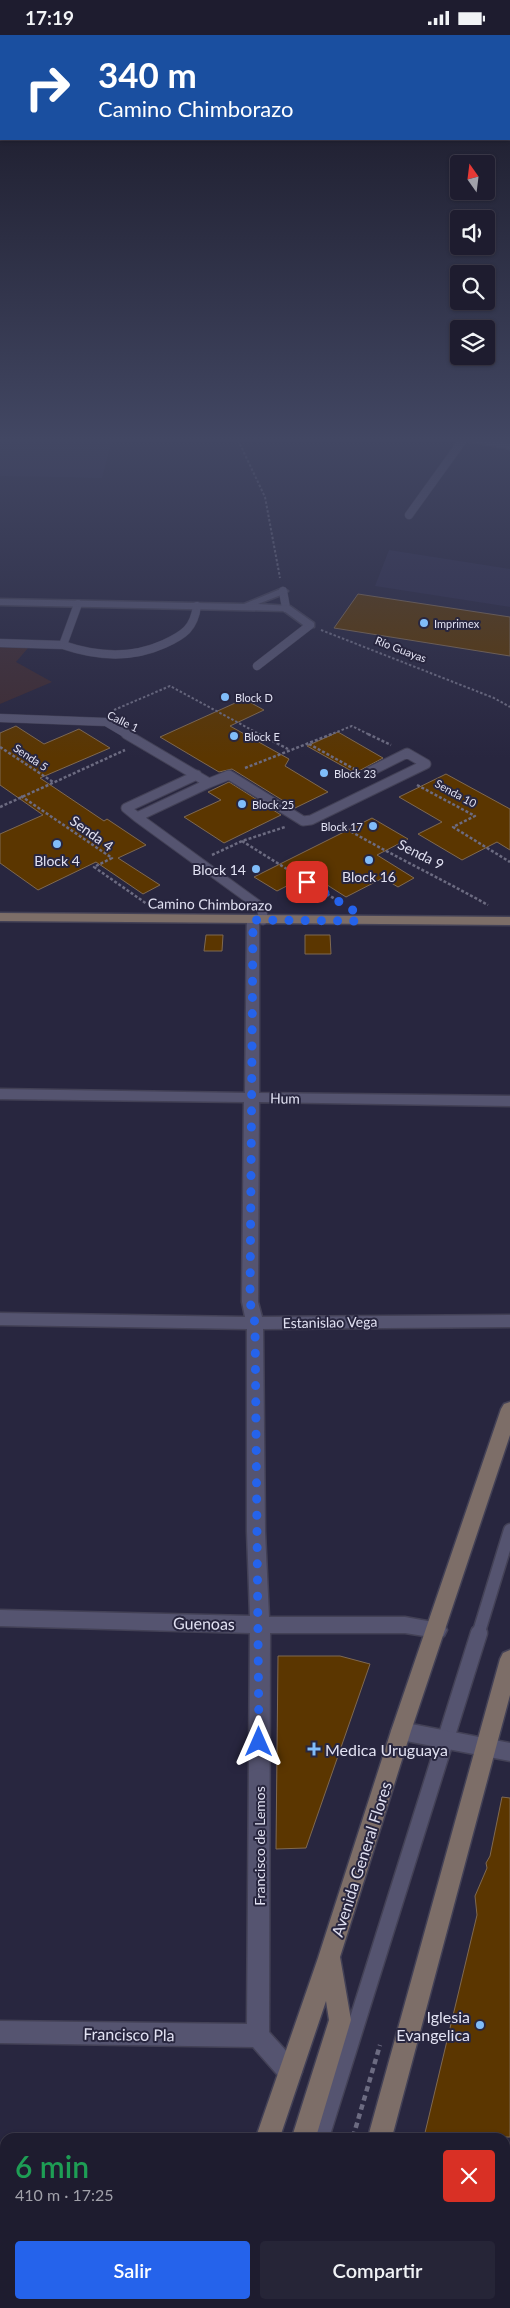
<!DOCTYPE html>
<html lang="es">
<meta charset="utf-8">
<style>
body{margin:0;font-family:Lato,sans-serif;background:#262537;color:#f1f3f6;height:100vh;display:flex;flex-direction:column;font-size:19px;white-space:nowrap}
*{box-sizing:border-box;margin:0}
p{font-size:16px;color:#a1a1aa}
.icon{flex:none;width:28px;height:28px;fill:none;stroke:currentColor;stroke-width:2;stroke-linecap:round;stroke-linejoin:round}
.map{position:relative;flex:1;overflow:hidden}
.drawer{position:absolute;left:0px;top:2098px;width:510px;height:176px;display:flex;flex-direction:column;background:#1e1c2f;border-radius:15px 15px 0 0;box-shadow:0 1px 4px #0004,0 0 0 1px #3c3a4b}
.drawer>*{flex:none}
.hud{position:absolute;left:0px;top:0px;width:510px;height:105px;box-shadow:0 1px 4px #0004,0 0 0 1px #3c3a4b;background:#1a4fa0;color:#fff;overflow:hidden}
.needle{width:32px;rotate:346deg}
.buttons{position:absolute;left:450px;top:120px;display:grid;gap:10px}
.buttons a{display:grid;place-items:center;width:45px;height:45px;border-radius:5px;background:#1e1c2f;box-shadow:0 1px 4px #0004,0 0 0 1px #3c3a4b;font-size:25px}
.pin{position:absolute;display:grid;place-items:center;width:42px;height:42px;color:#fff;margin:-21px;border-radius:10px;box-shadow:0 2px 8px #0006}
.me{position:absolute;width:55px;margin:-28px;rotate:0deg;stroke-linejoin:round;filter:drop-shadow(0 0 4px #0008)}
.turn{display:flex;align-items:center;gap:18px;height:105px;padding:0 15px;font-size:22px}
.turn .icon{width:65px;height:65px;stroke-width:2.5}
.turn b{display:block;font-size:35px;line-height:42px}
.round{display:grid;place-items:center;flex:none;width:52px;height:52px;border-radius:5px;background:#262537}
.summary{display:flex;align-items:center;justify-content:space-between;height:85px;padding:0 15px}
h1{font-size:30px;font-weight:600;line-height:38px;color:#1e9e55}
.primary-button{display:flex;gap:10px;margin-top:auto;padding:10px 15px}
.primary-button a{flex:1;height:58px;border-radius:5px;background:#2563eb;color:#fff;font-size:20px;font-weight:600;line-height:58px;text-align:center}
.primary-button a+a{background:#262537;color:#f1f3f6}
.status{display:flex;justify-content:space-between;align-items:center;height:35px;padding:0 25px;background:#1e1c2f;direction:ltr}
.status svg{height:14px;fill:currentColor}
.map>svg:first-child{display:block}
</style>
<div class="status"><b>17:19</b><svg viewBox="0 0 49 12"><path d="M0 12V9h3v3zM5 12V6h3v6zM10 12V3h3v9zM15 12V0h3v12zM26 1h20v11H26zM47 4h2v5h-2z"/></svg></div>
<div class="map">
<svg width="510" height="2273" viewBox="0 0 510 2273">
<rect width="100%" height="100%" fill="#28263f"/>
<path fill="#2f2d4c" d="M0 405H112L102 443 0 441Z
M389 515 510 534V572L375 551Z"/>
<path fill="#3e2b32" d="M0 612 28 613 16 627 52 647 0 669Z"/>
<path fill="#5b3600" stroke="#7f6951" d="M358 559 510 582V621L334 593Z
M244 664 264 675 230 691 289 724 285 731 328 757 295 773 232 734 219 737 160 702Z
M16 691 44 709 79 694 110 713 40 743 104 786 107 784 146 810 118 823 160 850 143 859 96 827 38 855 0 828V799L43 780 0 750V698Z
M338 697 383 723 355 738 307 711Z
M446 739 510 774V815L497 807 462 825 418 799 442 787 399 762Z
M229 747 281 780 224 808 184 782 221 765 208 757Z
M372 783 408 804 377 820 414 843 398 852 383 843 346 862 310 839 277 856 254 842Z
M206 900H223L222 916H204Z
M305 900H330L331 919H305Z
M278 1621H340L370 1629 306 1813 276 1814Z
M502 1762 510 1763V2102H424L477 1880 475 1861 487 1833 486 1828 490 1821Z"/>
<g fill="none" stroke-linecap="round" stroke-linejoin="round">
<defs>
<path id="lane-far3" d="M409 480 463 405
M283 556 286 573
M0 608 63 610 78 569
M63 610C98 622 131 624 164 609 184 600 194 593 197 571
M257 631 310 590
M0 683 106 687 128 700"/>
<path id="lane-far2" d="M126 699 209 748 137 782 262 873 263 885
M369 737 407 718 426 729
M209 748 229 740 303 786 311 785 426 729
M137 782 126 773 197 740"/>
<path id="lane-far1" d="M478 1600 510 1495"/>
<path id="lane" d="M321 2102 479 1598
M267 2273 269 2269"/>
<path id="street" d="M462 405H482L510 408V414Z
M283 553 288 556 286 558 258 569 290 571 314 588V592H306L284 576 0 570V564L244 569Z
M253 881 259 885V1058L510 1061V1071L259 1067 258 1267 262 1282 510 1280V1292L263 1294 265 1497 269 1582H405L444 1589 447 1595 444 1601 437 1603 405 1598H270L269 1997 298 2029 302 2037 298 2045 290 2049 282 2045 253 2012 0 2008V1986L247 1989 250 1598 0 1591V1575L250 1581 247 1497V1294L0 1290V1278L245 1282 242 1267 244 1067 0 1064V1054L245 1058 247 885Z
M401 1687 510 1708V1726L401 1705 394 1703 391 1696 394 1689Z"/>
<path id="secondary" d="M0 878 510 882V890L0 886Z
M510 1367V1400L411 1696 340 1922 351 1985 316 2102H292L329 1985 326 1966 280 2102H256L318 1923 391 1696 501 1374 504 1369Z
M510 1615V1660L392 2102H368L500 1624 503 1618Z
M505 2260 510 2262V2273H478L476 2269H505Z
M202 2269H228L226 2273H200Z
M320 2269H346L345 2273H319Z"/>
</defs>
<use href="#lane-far3" stroke="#434156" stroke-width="9"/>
<use href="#lane-far2" stroke="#434156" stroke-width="11"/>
<use href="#lane-far1" stroke="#434156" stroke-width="15"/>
<use href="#lane" stroke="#434156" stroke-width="19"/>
<use href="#street" stroke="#434156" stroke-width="3"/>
<use href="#secondary" stroke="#434156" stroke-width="3"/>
<path stroke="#6c6b81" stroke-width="2" stroke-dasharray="2.5 2" stroke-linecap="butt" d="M238 405 265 462 280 543
M321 595 494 663 510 672
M114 675 170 651 261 700
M329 700 352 691 370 700"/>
<path stroke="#6c6b81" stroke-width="2.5" stroke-dasharray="3 2" stroke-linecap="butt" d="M259 699 288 714
M368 699 391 710
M309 709 356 735
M0 712 53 747
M245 733 332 699
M417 750 475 781 453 792 510 827
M21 761 112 823 94 832 147 869
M0 772 125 715
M338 789C387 818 438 842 488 870
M242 806 343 869
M212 820 242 806 285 792"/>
<path stroke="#6c6b81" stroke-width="4.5" stroke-dasharray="5.5 4" stroke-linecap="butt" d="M353 2102 380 2010"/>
<use href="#lane-far3" stroke="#555470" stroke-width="8"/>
<use href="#lane-far2" stroke="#555470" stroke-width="9"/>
<use href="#lane-far1" stroke="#555470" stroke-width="12"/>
<use href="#lane" stroke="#555470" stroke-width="16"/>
<use href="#street" fill="#555470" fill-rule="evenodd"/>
<use href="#secondary" fill="#7d6e68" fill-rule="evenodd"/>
</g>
<linearGradient id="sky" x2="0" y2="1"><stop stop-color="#161523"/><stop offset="0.56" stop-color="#424763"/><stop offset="1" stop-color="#424763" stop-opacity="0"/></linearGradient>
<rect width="510" height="723" fill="url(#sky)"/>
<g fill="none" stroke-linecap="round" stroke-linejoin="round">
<path stroke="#2563eb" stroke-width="9" stroke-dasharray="0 16.2" d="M259 1707 255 1288 250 1267 253 885 357 886 356 877 307 847"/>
</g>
<g fill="#80bdfa" stroke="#28263f" stroke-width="2">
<circle cx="424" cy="588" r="5"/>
<circle cx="225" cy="662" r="5"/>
<circle cx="234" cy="701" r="5"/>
<circle cx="324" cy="738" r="5"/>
<circle cx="242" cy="769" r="5"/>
<circle cx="373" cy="791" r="5"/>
<circle cx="57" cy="809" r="5"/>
<circle cx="369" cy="825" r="5"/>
<circle cx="256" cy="834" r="5"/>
<path d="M311.5 1706.5h5v5h5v5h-5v5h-5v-5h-5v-5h5z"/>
<circle cx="480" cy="1990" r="5"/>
</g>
<g text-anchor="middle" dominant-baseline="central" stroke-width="4" stroke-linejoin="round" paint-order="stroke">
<g font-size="11" fill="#e1e1f2" stroke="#28263f" text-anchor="start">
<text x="434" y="588">Imprimex</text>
<text x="235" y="662">Block D</text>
<text x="244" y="701">Block E</text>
<text x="334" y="738">Block 23</text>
<text x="252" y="769">Block 25</text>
<text x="363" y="791" text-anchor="end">Block 17</text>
</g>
<g font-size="11" fill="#e1e1f2" stroke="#28263f">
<text transform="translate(401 614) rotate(21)">Río Guayas</text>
<text transform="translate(123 686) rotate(26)">Calle 1</text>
<text transform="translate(31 722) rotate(34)">Senda 5</text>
<text transform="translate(456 758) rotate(29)">Senda 10</text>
</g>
<g font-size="14" fill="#e1e1f2" stroke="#28263f">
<text transform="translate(92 798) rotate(36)">Senda 4</text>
<text transform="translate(421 819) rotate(27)">Senda 9</text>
<text transform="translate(210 869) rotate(1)">Camino Chimborazo</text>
<text transform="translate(285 1063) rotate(1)">Hum</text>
<text transform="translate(330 1287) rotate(-1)">Estanislao Vega</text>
<text transform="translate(259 1811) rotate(-90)">Francisco de Lemos</text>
</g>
<g font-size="14" fill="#e1e1f2" stroke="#28263f">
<text x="57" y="825">Block 4</text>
<text x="246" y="834" text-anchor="end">Block 14</text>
<text x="369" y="841">Block 16</text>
</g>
<g font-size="16" fill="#e1e1f2" stroke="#28263f">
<text transform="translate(204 1588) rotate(1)">Guenoas</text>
<text transform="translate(361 1824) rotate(-72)">Avenida General Flores</text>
<text transform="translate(129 1999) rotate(1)">Francisco Pla</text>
</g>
<g font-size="16" fill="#e1e1f2" stroke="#28263f" text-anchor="start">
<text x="325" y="1714">Medica Uruguaya</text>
<text x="470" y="1981" text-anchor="end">Iglesia<tspan x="470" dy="18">Evangelica</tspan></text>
</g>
</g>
</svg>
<div class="buttons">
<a><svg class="needle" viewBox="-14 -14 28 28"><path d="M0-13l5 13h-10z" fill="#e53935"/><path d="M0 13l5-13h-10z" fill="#a1a1aa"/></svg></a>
<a><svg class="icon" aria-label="sound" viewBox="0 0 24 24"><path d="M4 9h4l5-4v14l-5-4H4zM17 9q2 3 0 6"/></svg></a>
<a><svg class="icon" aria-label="search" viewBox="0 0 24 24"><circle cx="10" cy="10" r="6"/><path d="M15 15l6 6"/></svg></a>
<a><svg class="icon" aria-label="layers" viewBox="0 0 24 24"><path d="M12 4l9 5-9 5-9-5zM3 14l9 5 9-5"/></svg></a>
</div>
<div class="pin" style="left:307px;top:847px;background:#d93025"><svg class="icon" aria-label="arrive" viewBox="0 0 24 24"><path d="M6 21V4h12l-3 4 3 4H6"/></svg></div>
<svg class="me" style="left:259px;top:1707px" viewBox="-20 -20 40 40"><path d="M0-17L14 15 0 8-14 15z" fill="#2563eb" stroke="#fff" stroke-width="4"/></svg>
<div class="hud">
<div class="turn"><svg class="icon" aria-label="right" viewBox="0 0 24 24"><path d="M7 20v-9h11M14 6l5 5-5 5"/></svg><div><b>340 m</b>Camino Chimborazo</div></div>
</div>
<section class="drawer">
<div class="summary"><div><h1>6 min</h1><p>410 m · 17:25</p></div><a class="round" style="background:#d93025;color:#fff"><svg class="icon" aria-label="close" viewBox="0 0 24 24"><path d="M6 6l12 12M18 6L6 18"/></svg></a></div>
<div class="primary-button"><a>Salir</a><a>Compartir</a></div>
</section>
</div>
